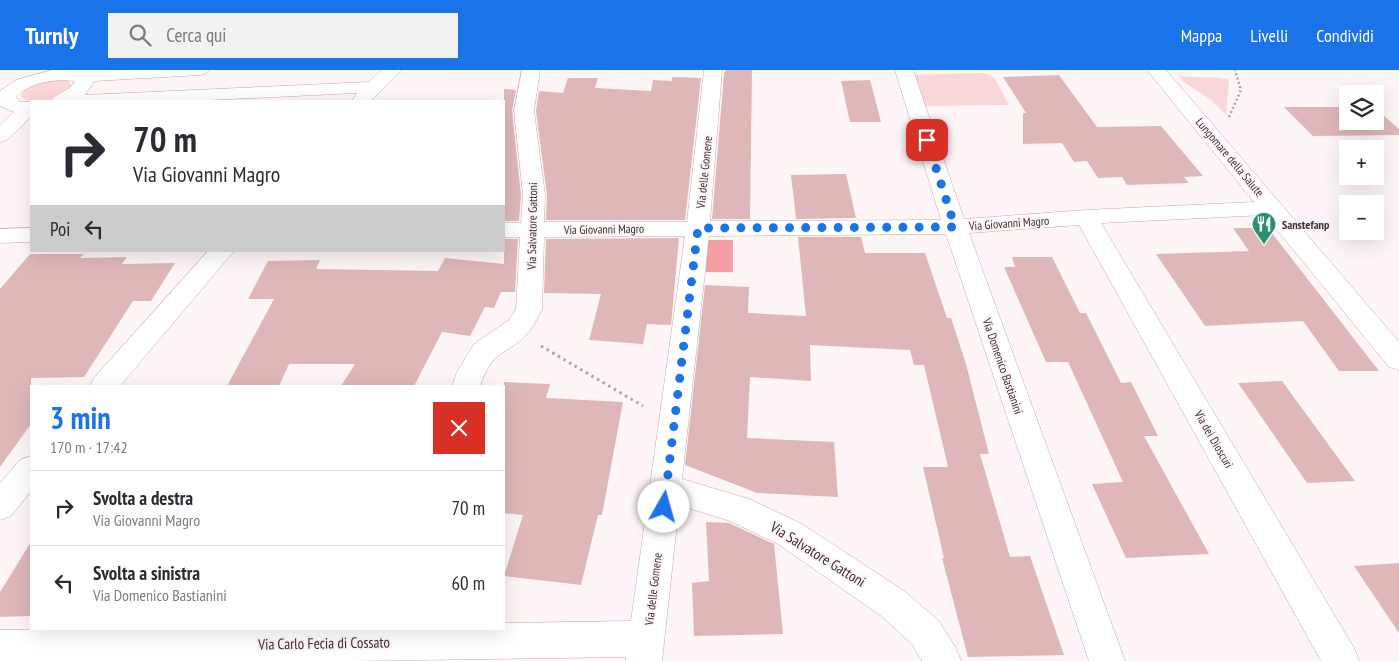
<!DOCTYPE html>
<html lang="it">
<meta charset="utf-8">
<style>
body{margin:0;font-family:"PT Sans Narrow",sans-serif;background:#f2f2f3;color:#2b2b33;height:100vh;display:flex;flex-direction:column;font-size:19px;white-space:nowrap}
*{box-sizing:border-box;margin:0}
p{font-size:16px;color:#7c7c81}
.icon{flex:none;width:28px;height:28px;fill:none;stroke:currentColor;stroke-width:2;stroke-linecap:round;stroke-linejoin:round}
.map{position:relative;flex:1;overflow:hidden}
.drawer{position:absolute;left:30px;top:315px;width:475px;height:245px;display:flex;flex-direction:column;background:#fff;border-radius:0px;box-shadow:0 5px 20px #0002}
.drawer>*{flex:none}
.top-card{position:absolute;left:30px;top:30px;width:475px;height:152px;border-radius:0px;box-shadow:0 5px 20px #0002;background:#fff;color:#2b2b33;overflow:hidden}
.tools{position:absolute;left:1339px;top:15px;display:grid;gap:10px}
.tools a{display:grid;place-items:center;width:45px;height:45px;border-radius:0px;background:#fff;box-shadow:0 5px 20px #0002;font-size:25px}
.pin{position:absolute;display:grid;place-items:center;width:42px;height:42px;color:#fff;margin:-21px;border-radius:10px;box-shadow:0 2px 8px #0006}
.me{position:absolute;width:55px;margin:-28px;rotate:7deg;stroke-linejoin:round;filter:drop-shadow(0 0 4px #0008)}
.turn{display:flex;align-items:center;gap:18px;height:105px;padding:0 20px;font-size:22px}
.turn .icon{width:65px;height:65px;stroke-width:2.5}
.turn b{display:block;font-size:35px;line-height:42px}
.then{display:flex;align-items:center;height:48px;padding:0 20px;background:#0003;gap:10px;font-size:19px}
.round{display:grid;place-items:center;flex:none;width:52px;height:52px;border-radius:0px;background:#f2f2f3}
.summary{display:flex;align-items:center;justify-content:space-between;height:85px;padding:0 20px}
h1{font-size:30px;font-weight:600;line-height:38px;color:#1a73e8}
ul{padding:0;list-style:none}
li{display:flex;align-items:center;gap:15px;height:75px;padding:0 20px;border-top:1px solid #e1e1e2}
li div{flex:1}
li b{display:block;font-size:19px}
li em{font-style:normal}
header{display:flex;align-items:center;gap:30px;box-sizing:border-box;height:70px;padding:0 25px;background:#1a73e8;color:#fff}
header strong{font-size:24px}
nav{display:flex;gap:28px;margin-inline-start:auto;font-size:18px}
.search{width:350px;height:45px;background:#f2f2f3;display:flex;align-items:center;gap:12px;box-sizing:border-box;padding:0 18px;border-radius:0px;color:#7c7c81;font-size:19px}
.map>svg:first-child{display:block}
</style>
<header>
<strong>Turnly</strong>
<div class="search"><svg class="icon" aria-label="search" viewBox="0 0 24 24"><circle cx="10" cy="10" r="6"/><path d="M15 15l6 6"/></svg>Cerca qui</div>
<nav><a>Mappa</a><a>Livelli</a><a>Condividi</a></nav>
</header>
<div class="map">
<svg width="1399" height="591" viewBox="0 0 1399 591">
<rect width="100%" height="100%" fill="#fef6f6"/>
<path fill="#fad7d8" d="M984 3 995 8 1009 35 922 36 912 5Z
M1178 5C1196 9 1212 5 1229 10L1226 45 1211 30 1184 12Z
M46 10H67L72 15C64 29 32 38 21 26L25 19Z"/>
<path fill="#f59fa4" d="M707 170H733V202H706Z"/>
<path fill="#dfb7b9" d="M726 0H752L750 149H712L724 4Z
M1059 5 1097 57 1161 56 1203 106 1184 107 1189 113 1127 115 1122 107 1098 108 1087 91 1074 92 1062 73 1023 74V43H1026L1003 7Z
M672 7 701 8 685 150H546L547 125 536 41 539 21 563 23 568 8H598L595 18 651 21 653 10 672 11Z
M870 10 881 52H850L841 11Z
M504 19 516 20 512 41 521 125 519 151H504Z
M1284 37H1348V51H1375V38L1399 59V65L1313 66Z
M846 104 856 148 796 149 791 105Z
M1233 158H1268L1379 301H1339L1303 251 1205 256 1156 184 1249 181Z
M798 167H861L865 183H925L947 248H951L966 294 989 384H980L1010 487 1030 486 1064 585 968 587 942 488H944L923 397H948L924 295H914L910 280 810 275 811 311 750 307 747 368 834 372 838 427 757 423 685 395 705 215 749 217 748 243 806 246Z
M679 168 671 255 647 254 643 274 589 270 601 224 544 223 546 169Z
M504 169H518L515 222H501L494 238 485 237 470 266 442 262 414 316H341L355 294H289L279 316H227L274 229H248L268 191 320 190 316 199 438 201 445 188 504 194Z
M30 184H84L80 188 127 187 122 194 175 193 151 231H133L84 307 31 308V354L0 397V219Z
M1012 187H1052L1080 243H1086L1121 313 1131 312 1158 366H1144L1209 484 1126 488 1092 414 1123 412 1068 292H1046L1004 197H1015Z
M1282 311 1355 411 1307 413 1238 313Z
M504 312 550 314 546 328 623 332 602 445H598L581 515 504 506 523 445 504 443Z
M706 452 729 453 774 474 783 564 694 566 692 513 709 511Z
M31 472V546L0 547V522Z
M1399 493V563L1354 496Z"/>
<g fill="none" stroke-linecap="round" stroke-linejoin="round">
<defs>
<path id="minor" d="M52 0H209L206 4 200 5 94 11 85 25 369 12 382 0H401L371 31H352L357 23 189 31H51C56 22 70 22 75 11 55 9 32 11 16 27L20 32H31V47L7 70 0 72V55L14 42 0 36V21L16 10Z
M522 0H540L534 41 545 125 544 152H687L704 0H722L710 151 941 150 895 0H913L964 149 1086 140 1254 132 1147 0H1166L1399 272V300L1389 297 1265 145 1101 153 1354 578 1359 591H1321L1079 155 969 163 1125 591H1089L946 164 709 166 682 409 749 429 802 454 904 521 938 550 956 578 961 591H922L912 574 880 545 778 474 730 451 679 435 662 591H626V587L351 591H0V560L504 559V553L631 551 685 166 544 167 542 240C537 248 533 258 527 264 504 287 493 279 480 316H452L457 302 474 274 509 250 516 239 520 167H504V153H521L523 125 514 41Z
M31 158V172L0 173V159Z
M208 181H234L120 316H90L94 308Z
M31 386V421L11 446 0 450V413L20 390Z"/>
</defs>
<use href="#minor" stroke="#cca5a7" stroke-width="1"/>
<path stroke="#aea3a3" stroke-width="2.5" stroke-dasharray="2 2.5" stroke-linecap="butt" d="M1229 47 1241 20 1235 0"/>
<path stroke="#aea3a3" stroke-width="3" stroke-dasharray="2.5 4" stroke-linecap="butt" d="M541 276 643 336"/>
<use href="#minor" fill="#fff" fill-rule="evenodd"/>
</g>
<g fill="none" stroke-linecap="round" stroke-linejoin="round">
<path stroke="#1a73e8" stroke-width="9" stroke-dasharray="0 16.2" d="M664 437 698 158 955 157 927 70"/>
</g>
<defs>
<symbol id="restaurant-pin" viewBox="-11 -11 22 30"><path d="M0 17L-7.5 6A9.5 9.5 0 1 1 7.5 6Z" fill="#2a916e" stroke="#fef6f6"/><path d="M-5-6h1v4h1v-4h1v4h1v-4h1v5L-1.5 .5V6h-2V.5L-5-1ZM5-6V6H3V1.5H1.5Q1.5-4 5-6Z" fill="#fff"/></symbol>
</defs>
<g fill-rule="evenodd">
<use href="#restaurant-pin" x="1250" y="140" width="28" height="38"/>
</g>
<g text-anchor="middle" dominant-baseline="central" stroke-width="4" stroke-linejoin="round" paint-order="stroke">
<g font-size="12" fill="#3f2f30" stroke="#fef6f6">
<text transform="translate(1230 87) rotate(50)">Lungomare della Salute</text>
<text transform="translate(704 102) rotate(-84)">Via delle Gomene</text>
<text transform="translate(1009 153) rotate(-4)">Via Giovanni Magro</text>
<text transform="translate(532 156) rotate(-89)">Via Salvatore Gattoni</text>
<text transform="translate(604 159) rotate(-1)">Via Giovanni Magro</text>
<text transform="translate(1003 296) rotate(71)">Via Domenico Bastianini</text>
<text transform="translate(1214 369) rotate(60)">Via dei Dioscuri</text>
<text transform="translate(653 519) rotate(-83)">Via delle Gomene</text>
</g>
<g font-size="12" font-weight="bold" fill="#3f2f30" stroke="#fef6f6" text-anchor="start">
<text x="1282" y="154">Sanstefanp</text>
</g>
<g font-size="15" fill="#3f2f30" stroke="#fef6f6">
<text transform="translate(818 484) rotate(32)">Via Salvatore Gattoni</text>
<text transform="translate(324 573) rotate(-1)">Via Carlo Fecia di Cossato</text>
</g>
</g>
</svg>
<div class="tools">
<a><svg class="icon" aria-label="layers" viewBox="0 0 24 24"><path d="M12 4l9 5-9 5-9-5zM3 14l9 5 9-5"/></svg></a>
<a>+</a>
<a>−</a>
</div>
<div class="pin" style="left:927px;top:70px;background:#d93025"><svg class="icon" aria-label="arrive" viewBox="0 0 24 24"><path d="M6 21V4h12l-3 4 3 4H6"/></svg></div>
<svg class="me" style="left:664px;top:437px" viewBox="-20 -20 40 40"><circle r="19" fill="#fff"/><path d="M0-13L10 11 0 6-10 11z" fill="#1a73e8"/></svg>
<div class="top-card">
<div class="turn"><svg class="icon" aria-label="right" viewBox="0 0 24 24"><path d="M7 20v-9h11M14 6l5 5-5 5"/></svg><div><b>70 m</b>Via Giovanni Magro</div></div>
<div class="then">Poi<svg class="icon" aria-label="left" viewBox="0 0 24 24"><path d="M17 20v-9H6M10 6l-5 5 5 5"/></svg></div>
</div>
<section class="drawer">
<div class="summary"><div><h1>3 min</h1><p>170 m · 17:42</p></div><a class="round" style="background:#d93025;color:#fff"><svg class="icon" aria-label="close" viewBox="0 0 24 24"><path d="M6 6l12 12M18 6L6 18"/></svg></a></div>
<ul>
<li><svg class="icon" aria-label="right" viewBox="0 0 24 24"><path d="M7 20v-9h11M14 6l5 5-5 5"/></svg><div><b>Svolta a destra</b><p>Via Giovanni Magro</p></div><em>70 m</em></li>
<li><svg class="icon" aria-label="left" viewBox="0 0 24 24"><path d="M17 20v-9H6M10 6l-5 5 5 5"/></svg><div><b>Svolta a sinistra</b><p>Via Domenico Bastianini</p></div><em>60 m</em></li>
</ul>
</section>
</div>
